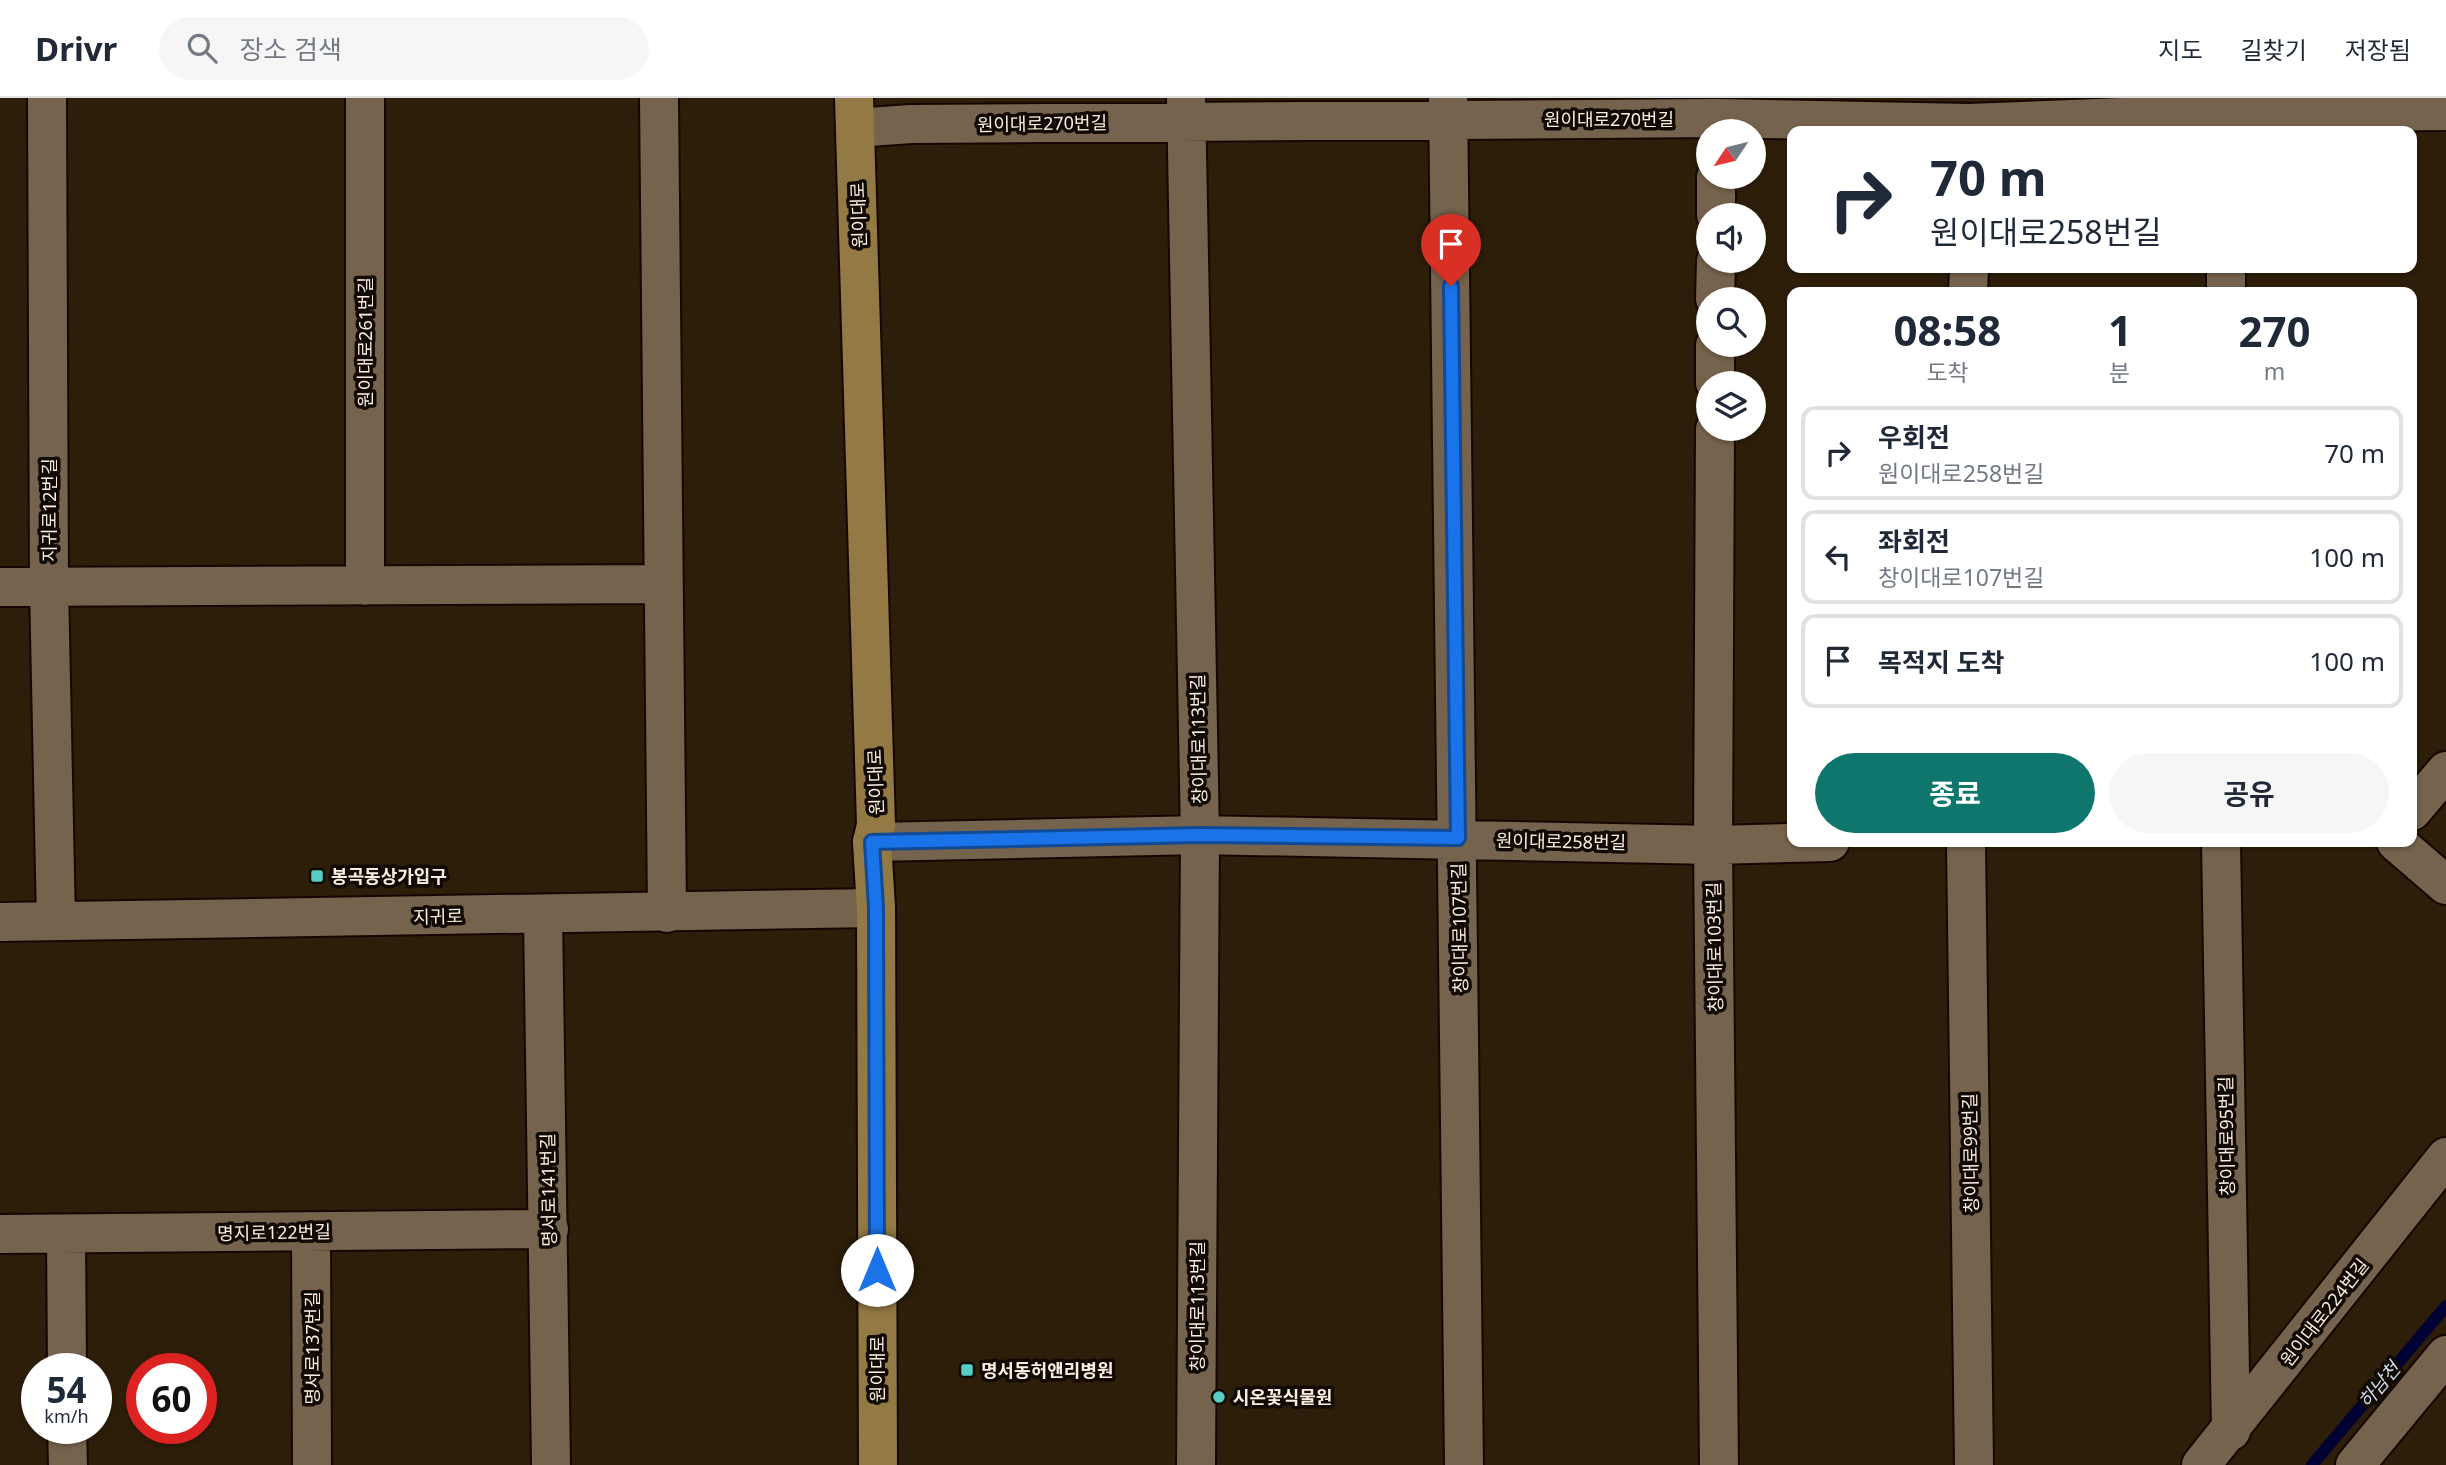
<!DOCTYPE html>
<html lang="ko">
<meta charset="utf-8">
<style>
body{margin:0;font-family:"Noto Sans","Noto Sans KR",sans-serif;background:#f6f6f7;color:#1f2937;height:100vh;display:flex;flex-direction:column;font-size:26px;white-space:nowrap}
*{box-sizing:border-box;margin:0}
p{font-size:23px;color:#747a83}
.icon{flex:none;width:38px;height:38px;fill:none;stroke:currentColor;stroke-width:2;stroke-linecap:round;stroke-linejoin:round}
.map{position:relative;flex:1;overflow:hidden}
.drawer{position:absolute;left:1787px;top:189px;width:630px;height:560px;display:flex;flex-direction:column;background:#fff;border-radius:14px;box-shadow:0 2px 5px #0004}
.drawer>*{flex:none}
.top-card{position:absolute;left:1787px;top:28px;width:630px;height:147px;border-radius:14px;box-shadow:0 2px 5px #0004;background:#fff;color:#1f2937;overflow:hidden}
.needle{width:46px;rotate:235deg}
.buttons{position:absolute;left:1696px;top:21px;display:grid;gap:14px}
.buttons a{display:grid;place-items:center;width:70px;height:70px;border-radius:50%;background:#fff;box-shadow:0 2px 5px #0004;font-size:35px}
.speed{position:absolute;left:21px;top:1255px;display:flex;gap:14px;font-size:35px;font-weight:700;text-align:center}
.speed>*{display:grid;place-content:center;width:91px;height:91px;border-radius:50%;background:#fff;box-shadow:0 2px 5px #0004;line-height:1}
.speed small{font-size:18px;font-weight:400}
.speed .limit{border:10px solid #d22;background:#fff;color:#111}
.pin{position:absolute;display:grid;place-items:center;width:60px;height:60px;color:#fff;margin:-72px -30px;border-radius:50% 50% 50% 0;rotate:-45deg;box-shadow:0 0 7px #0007}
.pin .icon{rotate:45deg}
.me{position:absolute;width:77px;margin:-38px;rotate:0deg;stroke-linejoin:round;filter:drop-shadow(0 0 5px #0008)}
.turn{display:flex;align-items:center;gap:24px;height:147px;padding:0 28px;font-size:32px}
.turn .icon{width:91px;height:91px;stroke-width:2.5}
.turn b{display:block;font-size:49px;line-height:60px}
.eta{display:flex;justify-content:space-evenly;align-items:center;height:119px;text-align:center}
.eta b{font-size:42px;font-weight:700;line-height:49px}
.primary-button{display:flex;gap:14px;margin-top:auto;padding:14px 28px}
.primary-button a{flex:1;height:80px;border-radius:42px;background:#0f766e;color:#fff;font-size:28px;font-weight:700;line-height:80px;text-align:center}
.primary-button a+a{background:#f6f6f7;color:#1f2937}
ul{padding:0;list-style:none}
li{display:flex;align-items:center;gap:21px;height:94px;margin:0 14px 10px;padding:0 14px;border:4px solid #e0e1e3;border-radius:14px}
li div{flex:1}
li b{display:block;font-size:26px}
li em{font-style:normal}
header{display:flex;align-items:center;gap:42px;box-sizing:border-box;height:98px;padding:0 35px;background:#fff;border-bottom:2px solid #e0e1e3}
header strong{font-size:33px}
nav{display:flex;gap:38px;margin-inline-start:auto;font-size:24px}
.search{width:490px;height:63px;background:#f6f6f7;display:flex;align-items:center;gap:18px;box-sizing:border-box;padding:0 24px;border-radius:38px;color:#747a83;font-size:26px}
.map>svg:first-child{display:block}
</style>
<header>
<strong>Drivr</strong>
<div class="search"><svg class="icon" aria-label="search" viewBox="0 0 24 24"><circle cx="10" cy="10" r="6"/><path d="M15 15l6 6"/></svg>장소 검색</div>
<nav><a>지도</a><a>길찾기</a><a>저장됨</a></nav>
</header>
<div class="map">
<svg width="2446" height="1367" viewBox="0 0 2446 1367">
<rect width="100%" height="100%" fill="#2d1e09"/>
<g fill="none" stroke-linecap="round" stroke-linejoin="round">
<path stroke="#000234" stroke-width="12" d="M2312 1367 2446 1208"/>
<defs>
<path id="minor" d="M47 0 49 488 56 823
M659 0 667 815
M1186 0 1200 737 1196 1367
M1448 0 1464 1367
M855 30 911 26 1716 20 1969 25 2227 15 2446 13
M1716 117V79
M1968 194 1969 170
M2226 194V170
M1715 201 1716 163
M1715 285V247
M1715 331 1713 747 1719 1367
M365 488V0
M0 489 663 486
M2412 713 2446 673
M872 744 1200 737 1713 747 1830 744
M1966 744 1974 1367
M2221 744 2231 1333
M2396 744 2446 787
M543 817 551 1367
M0 824 876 810
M311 1134 312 1367
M0 1136 549 1131
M66 1137 67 1270
M67 1330 68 1367
M2201 1367 2446 1059
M2355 1367 2446 1257"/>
<path id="major" d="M854 0 876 727 872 744 876 810 878 1367"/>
</defs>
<use href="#minor" stroke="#150700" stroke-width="42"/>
<use href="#major" stroke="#150700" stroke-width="42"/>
<use href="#minor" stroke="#76634d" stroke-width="38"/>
<use href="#major" stroke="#937943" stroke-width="38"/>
</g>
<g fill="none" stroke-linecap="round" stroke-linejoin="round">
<defs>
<path id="route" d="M877 1172 876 810 872 744 1200 737 1458 740 1451 188"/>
</defs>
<use href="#route" stroke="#114b97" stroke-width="18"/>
<use href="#route" stroke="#1a73e8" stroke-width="12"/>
</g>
<g fill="#56cec3" stroke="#100a03" stroke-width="2.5">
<rect x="310" y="771" width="14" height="14" rx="3.5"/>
<rect x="960" y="1265" width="14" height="14" rx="3.5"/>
<circle cx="1219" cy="1299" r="7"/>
</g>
<g text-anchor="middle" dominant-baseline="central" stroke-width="7" stroke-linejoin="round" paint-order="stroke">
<g font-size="18" fill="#f9eee1" stroke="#100a03">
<text x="1609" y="21">원이대로270번길</text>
<text transform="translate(1042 25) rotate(-1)">원이대로270번길</text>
<text transform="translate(858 117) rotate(-92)">원이대로</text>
<text transform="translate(365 244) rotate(-90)">원이대로261번길</text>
<text transform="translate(49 412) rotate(-90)">지귀로12번길</text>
<text transform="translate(1198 641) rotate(-91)">창이대로113번길</text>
<text transform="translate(875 684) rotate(-92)">원이대로</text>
<text transform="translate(1561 743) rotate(1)">원이대로258번길</text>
<text transform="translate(438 818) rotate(-1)">지귀로</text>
<text transform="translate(1459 830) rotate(-91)">창이대로107번길</text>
<text transform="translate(1714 849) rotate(-91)">창이대로103번길</text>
<text transform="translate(2226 1038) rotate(-91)">창이대로95번길</text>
<text transform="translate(1970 1055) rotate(-91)">창이대로99번길</text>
<text transform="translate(548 1092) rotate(-91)">명서로141번길</text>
<text transform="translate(274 1134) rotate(-1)">명지로122번길</text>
<text transform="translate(1197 1208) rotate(-90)">창이대로113번길</text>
<text transform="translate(2324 1214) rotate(-52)">원이대로224번길</text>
<text transform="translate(312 1250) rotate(-90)">명서로137번길</text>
<text transform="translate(877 1271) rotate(-90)">원이대로</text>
</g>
<g font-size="18" font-weight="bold" fill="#f9eee1" stroke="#100a03" text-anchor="start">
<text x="331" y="778">봉곡동상가입구</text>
<text x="981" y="1272">명서동허앤리병원</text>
<text x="1233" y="1299">시온꽃식물원</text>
</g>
<g font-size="19" font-style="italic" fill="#cedbef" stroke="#100a03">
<text transform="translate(2379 1287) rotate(-50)">하남천</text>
</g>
</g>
</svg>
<div class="buttons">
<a><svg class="needle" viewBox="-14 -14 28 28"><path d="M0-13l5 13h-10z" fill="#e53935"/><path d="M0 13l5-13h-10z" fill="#747a83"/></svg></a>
<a><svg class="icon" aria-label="sound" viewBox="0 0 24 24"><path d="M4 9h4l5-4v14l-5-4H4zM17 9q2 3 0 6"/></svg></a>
<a><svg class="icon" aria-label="search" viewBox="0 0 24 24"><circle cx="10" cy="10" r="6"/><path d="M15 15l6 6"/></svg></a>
<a><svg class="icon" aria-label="layers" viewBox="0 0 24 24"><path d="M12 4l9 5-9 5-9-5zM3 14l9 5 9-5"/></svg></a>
</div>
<div class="speed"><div>54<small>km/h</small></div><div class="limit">60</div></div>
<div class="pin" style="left:1451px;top:188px;background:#d93025"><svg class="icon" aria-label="arrive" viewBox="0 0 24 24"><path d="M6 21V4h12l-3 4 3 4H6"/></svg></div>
<svg class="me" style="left:877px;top:1172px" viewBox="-20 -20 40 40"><circle r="19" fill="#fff"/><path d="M0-13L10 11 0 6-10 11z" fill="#1a73e8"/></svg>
<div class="top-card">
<div class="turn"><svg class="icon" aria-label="right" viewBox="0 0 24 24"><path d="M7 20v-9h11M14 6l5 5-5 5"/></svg><div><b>70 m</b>원이대로258번길</div></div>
</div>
<section class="drawer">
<div class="eta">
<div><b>08:58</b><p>도착</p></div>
<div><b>1</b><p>분</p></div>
<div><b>270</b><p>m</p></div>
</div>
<ul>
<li><svg class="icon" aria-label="right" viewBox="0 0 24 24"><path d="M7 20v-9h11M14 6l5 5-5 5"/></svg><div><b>우회전</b><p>원이대로258번길</p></div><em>70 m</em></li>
<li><svg class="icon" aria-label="left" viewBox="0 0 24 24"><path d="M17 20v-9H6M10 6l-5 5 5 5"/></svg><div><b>좌회전</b><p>창이대로107번길</p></div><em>100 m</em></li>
<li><svg class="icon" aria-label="arrive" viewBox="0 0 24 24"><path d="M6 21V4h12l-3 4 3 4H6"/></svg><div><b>목적지 도착</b></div><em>100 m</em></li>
</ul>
<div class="primary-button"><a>종료</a><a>공유</a></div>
</section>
</div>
